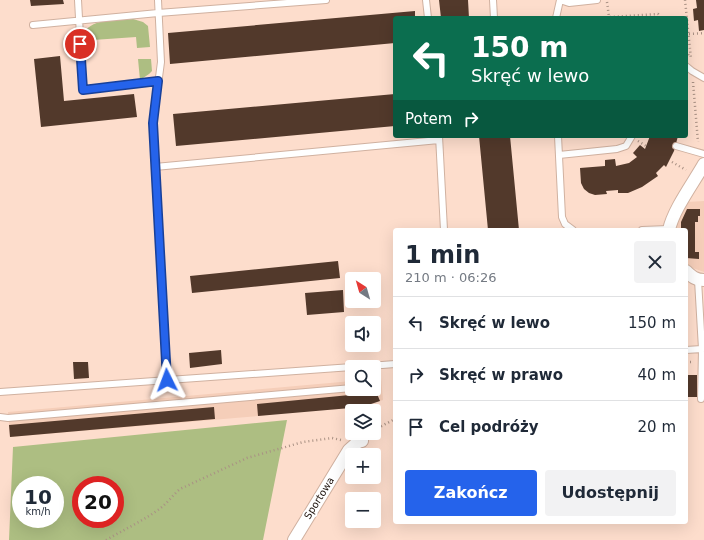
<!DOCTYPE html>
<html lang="pl">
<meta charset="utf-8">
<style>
body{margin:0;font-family:"DejaVu Sans",sans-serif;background:#f2f2f3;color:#1f2937;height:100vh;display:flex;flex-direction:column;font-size:15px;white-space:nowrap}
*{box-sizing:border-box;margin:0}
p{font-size:13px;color:#747a83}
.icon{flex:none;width:22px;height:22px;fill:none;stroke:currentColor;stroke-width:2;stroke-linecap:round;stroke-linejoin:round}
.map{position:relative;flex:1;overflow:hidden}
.drawer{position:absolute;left:393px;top:228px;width:295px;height:296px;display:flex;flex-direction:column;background:#fff;border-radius:4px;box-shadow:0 4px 16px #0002}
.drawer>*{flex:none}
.top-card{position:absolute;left:393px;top:16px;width:295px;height:122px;border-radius:4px;box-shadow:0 4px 16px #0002;background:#0b6e4f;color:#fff;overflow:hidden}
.needle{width:26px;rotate:323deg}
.tools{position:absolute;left:345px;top:272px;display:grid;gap:8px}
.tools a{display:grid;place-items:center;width:36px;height:36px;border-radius:4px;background:#fff;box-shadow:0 4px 16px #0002;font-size:20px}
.speed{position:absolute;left:12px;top:476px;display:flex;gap:8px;font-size:20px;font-weight:700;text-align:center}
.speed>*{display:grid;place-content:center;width:52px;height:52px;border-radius:50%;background:#fff;box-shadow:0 4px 16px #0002;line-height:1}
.speed small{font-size:10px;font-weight:400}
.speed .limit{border:6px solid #d22;background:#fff;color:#111}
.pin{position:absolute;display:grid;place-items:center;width:34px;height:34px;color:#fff;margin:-17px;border:2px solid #fff;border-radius:50%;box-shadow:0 1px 4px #0007}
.me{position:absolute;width:44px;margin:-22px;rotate:357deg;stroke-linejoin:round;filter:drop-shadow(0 0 3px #0008)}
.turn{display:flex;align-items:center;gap:14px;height:84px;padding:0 12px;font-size:18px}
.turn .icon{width:52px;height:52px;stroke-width:2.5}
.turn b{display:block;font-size:28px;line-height:34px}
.then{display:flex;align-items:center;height:38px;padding:0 12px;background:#0003;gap:8px;font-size:15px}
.round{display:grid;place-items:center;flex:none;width:42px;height:42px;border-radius:4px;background:#f2f2f3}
.overview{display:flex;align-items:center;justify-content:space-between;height:68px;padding:0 12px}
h1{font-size:24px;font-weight:800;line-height:30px}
.primary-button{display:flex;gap:8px;margin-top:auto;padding:8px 12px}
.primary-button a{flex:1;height:46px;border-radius:4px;background:#2563eb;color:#fff;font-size:16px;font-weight:800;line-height:46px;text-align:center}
.primary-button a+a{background:#f2f2f3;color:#1f2937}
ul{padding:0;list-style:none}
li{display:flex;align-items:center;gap:12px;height:52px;padding:0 12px;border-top:1px solid #e0e1e3}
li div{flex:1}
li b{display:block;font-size:15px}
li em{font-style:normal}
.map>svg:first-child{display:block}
</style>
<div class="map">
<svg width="704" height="540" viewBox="0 0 704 540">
<rect width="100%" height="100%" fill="#fdddcc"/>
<path fill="#f5ceb9" d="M704 201V272L687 266 686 264V230H677V220L687 202Z
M381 378 383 400 380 401 258 416 10 437 8 412 352 381V389H374V379Z"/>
<path fill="#adbe82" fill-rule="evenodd" d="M133 19 143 22 148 26 150 47 137 48 136 37 93 40V51L84 52C83 47 82 41 83 36 88 18 117 20 133 19Z
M138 59H151L152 71 149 74 140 80Z
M287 420 263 540H9L13 447ZM21 485H55V519H21ZM81 485H115V519H81Z"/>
<path fill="#52392b" d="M30 0H63L64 4 31 6Z
M439 0H468L469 18H441Z
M696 0H704V30L699 31 698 20 694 21 693 9 697 8Z
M415 11V18H395V43L170 64 168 33Z
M60 56 64 101 134 94 137 117 41 127 34 59Z
M395 94V126L176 146 173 114Z
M479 136H510L519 230H488Z
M650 136H678L674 151 666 167 664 165 656 173 658 176 642 187 628 193H618V190L606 191 607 194 595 195 589 193 584 189 581 183 580 168 605 166V160L615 159 616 166 629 163 637 157 633 153 640 145 645 149Z
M687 209H700V216H698V222H695V252H699V259L686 258V230H681V222Z
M338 261 340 278 192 293 190 276Z
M343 290 344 312 307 315 305 293Z
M221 350 222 364 190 368 189 353Z
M73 362H88L89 378 74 379Z
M686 375H697V397H686Z
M375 389 380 401 362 407 258 416 257 404 360 394Z
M214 407 215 419 10 437 9 425Z"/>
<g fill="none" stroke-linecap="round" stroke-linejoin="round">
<defs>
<path id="service" d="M78 0 83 90 158 81
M158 0 161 62 153 123 167 380
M426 0 428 18
M493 0 494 18
M560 0 569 3 597 0
M556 18 560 0
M33 25 158 13 326 0
M686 66 692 71 704 78
M439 136 444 230
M558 136 562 217 565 224 573 230
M676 146 704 154
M559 155 617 149 626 146 632 136
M155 167 439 140
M642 230 669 229
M686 350 702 349 698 280
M356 367 395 364
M374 386H377
M0 392 352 367
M701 399 702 349
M0 417 8 418 352 388"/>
<path id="minor" d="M669 230C673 210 694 182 704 164
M686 271C692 277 696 280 704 280
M294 540 349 450 358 442 362 441"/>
</defs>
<use href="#service" stroke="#d0b1a0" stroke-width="8"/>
<use href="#minor" stroke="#d0b1a0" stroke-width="14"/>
<path stroke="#a99184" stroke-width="2.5" stroke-dasharray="1 3" stroke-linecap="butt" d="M685 0 691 59
M607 2 609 17 658 14 661 18
M689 34 704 33
M686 51 690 57
M693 82 698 142
M638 141 646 146
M672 162 686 170
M686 362H694
M374 430 395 419
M106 540C125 529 145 520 162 507 168 502 173 495 180 489L247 458 303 442 332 438 341 440"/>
<use href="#service" stroke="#fff" stroke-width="6"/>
<use href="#minor" stroke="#fff" stroke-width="12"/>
</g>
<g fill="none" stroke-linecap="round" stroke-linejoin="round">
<defs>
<path id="route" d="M80 44 83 90 158 81 153 123 167 380"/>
</defs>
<use href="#route" stroke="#184099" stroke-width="10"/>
<use href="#route" stroke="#2563eb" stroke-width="7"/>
</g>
<g text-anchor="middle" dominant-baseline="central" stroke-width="4" stroke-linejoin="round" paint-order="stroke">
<g font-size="10" fill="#221711" stroke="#fff">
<text transform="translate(319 498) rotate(-58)">Sportowa</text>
</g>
</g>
</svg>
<div class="tools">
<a><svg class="needle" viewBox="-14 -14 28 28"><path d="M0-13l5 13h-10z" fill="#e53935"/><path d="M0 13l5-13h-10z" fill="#747a83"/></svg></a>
<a><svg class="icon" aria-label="sound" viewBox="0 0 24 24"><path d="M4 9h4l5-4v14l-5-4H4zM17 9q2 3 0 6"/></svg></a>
<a><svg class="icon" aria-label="search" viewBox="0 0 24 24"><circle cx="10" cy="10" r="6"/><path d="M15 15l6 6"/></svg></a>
<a><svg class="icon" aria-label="layers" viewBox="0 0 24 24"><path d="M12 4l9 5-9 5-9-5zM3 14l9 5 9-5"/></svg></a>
<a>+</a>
<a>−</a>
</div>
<div class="speed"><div>10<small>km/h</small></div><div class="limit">20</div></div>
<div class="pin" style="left:80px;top:44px;background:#d93025"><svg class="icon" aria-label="arrive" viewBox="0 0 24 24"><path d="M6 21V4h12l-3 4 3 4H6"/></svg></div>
<svg class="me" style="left:167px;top:380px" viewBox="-20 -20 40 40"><path d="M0-17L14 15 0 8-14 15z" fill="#2563eb" stroke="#fff" stroke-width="4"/></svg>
<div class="top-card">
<div class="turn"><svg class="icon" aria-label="left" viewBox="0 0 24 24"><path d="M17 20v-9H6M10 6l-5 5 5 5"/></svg><div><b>150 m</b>Skręć w lewo</div></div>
<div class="then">Potem<svg class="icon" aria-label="right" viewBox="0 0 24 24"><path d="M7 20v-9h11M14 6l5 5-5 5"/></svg></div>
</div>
<section class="drawer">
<div class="overview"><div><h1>1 min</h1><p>210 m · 06:26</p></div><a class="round"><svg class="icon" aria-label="close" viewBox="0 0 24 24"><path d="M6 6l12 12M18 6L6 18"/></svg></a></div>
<ul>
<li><svg class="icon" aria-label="left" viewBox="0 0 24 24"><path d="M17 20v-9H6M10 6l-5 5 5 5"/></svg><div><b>Skręć w lewo</b></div><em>150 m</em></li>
<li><svg class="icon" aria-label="right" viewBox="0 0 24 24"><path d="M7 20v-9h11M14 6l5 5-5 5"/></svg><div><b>Skręć w prawo</b></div><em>40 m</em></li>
<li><svg class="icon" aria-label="arrive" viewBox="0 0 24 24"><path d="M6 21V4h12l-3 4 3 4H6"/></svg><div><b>Cel podróży</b></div><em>20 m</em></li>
</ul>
<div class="primary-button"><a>Zakończ</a><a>Udostępnij</a></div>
</section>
</div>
